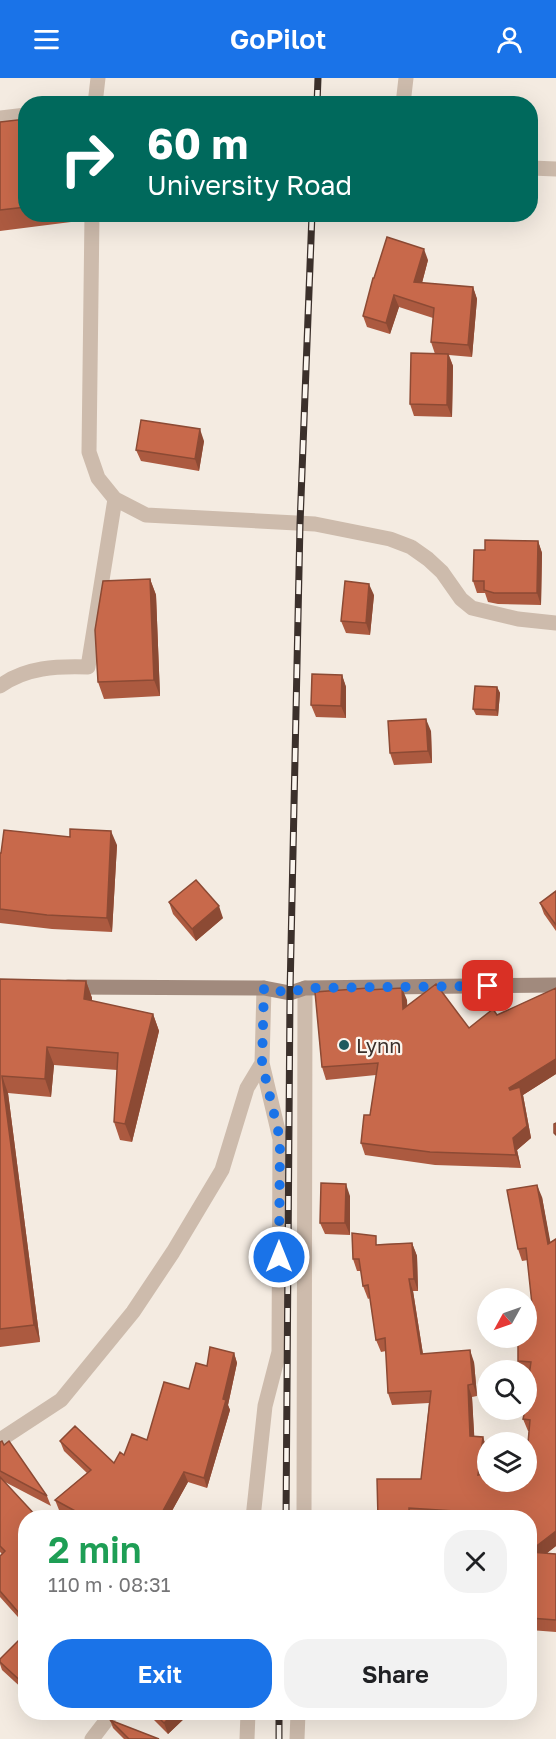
<!DOCTYPE html>
<meta charset="utf-8">
<style>
body{margin:0;font-family:"Golos Text",sans-serif;background:#f2f2f2;color:#202124;height:100vh;display:flex;flex-direction:column;font-size:22px;white-space:nowrap}
*{box-sizing:border-box;margin:0}
p{font-size:20px;color:#757577}
.icon{flex:none;width:33px;height:33px;fill:none;stroke:currentColor;stroke-width:2;stroke-linecap:round;stroke-linejoin:round}
.map{position:relative;flex:1;overflow:hidden}
.details{position:absolute;left:18px;top:1432px;width:519px;height:210px;display:flex;flex-direction:column;background:#fff;border-radius:24px;box-shadow:0 6px 24px #0002}
.details>*{flex:none}
.banner{position:absolute;left:18px;top:18px;width:520px;height:126px;border-radius:24px;box-shadow:0 6px 24px #0002;background:#00695c;color:#fff;overflow:hidden}
.needle{width:39px;rotate:230deg}
.fabs{position:absolute;left:477px;top:1210px;display:grid;gap:12px}
.fabs a{display:grid;place-items:center;width:60px;height:60px;border-radius:50%;background:#fff;box-shadow:0 6px 24px #0002;font-size:30px}
.pin{position:absolute;display:grid;place-items:center;width:51px;height:51px;color:#fff;margin:-26px;border-radius:12px;box-shadow:0 3px 9px #0006}
.me{position:absolute;width:66px;margin:-33px;rotate:0deg;stroke-linejoin:round;filter:drop-shadow(0 0 4px #0008)}
.turn{display:flex;align-items:center;gap:21px;height:126px;padding:0 30px;font-size:27px}
.turn .icon{width:78px;height:78px;stroke-width:2.5}
.turn b{display:block;font-size:42px;line-height:51px}
.round{display:grid;place-items:center;flex:none;width:63px;height:63px;border-radius:24px;background:#f2f2f2}
.summary{display:flex;align-items:center;justify-content:space-between;height:102px;padding:0 30px}
h1{font-size:36px;font-weight:600;line-height:45px;color:#1e9e55}
.primary-button{display:flex;gap:12px;margin-top:auto;padding:12px 30px}
.primary-button a{flex:1;height:69px;border-radius:24px;background:#1a73e8;color:#fff;font-size:24px;font-weight:600;line-height:69px;text-align:center}
.primary-button a+a{background:#f2f2f2;color:#202124}
header{display:flex;justify-content:space-between;align-items:center;height:78px;padding:0 30px;background:#1a73e8;color:#fff;font-size:27px;font-weight:600}
.map>svg:first-child{display:block}
</style>
<header><svg class="icon" aria-label="menu" viewBox="0 0 24 24"><path d="M4 6h16M4 12h16M4 18h16"/></svg>GoPilot<svg class="icon" aria-label="person" viewBox="0 0 24 24"><circle cx="12" cy="8" r="4"/><path d="M4 21q1-7 8-7t8 7"/></svg></header>
<div class="map">
<svg width="556" height="1661" viewBox="0 0 556 1661">
<rect width="100%" height="100%" fill="#f4ebe1"/>
<g fill="none" stroke-linecap="round" stroke-linejoin="round">
<path stroke="#cdbbac" stroke-width="15" d="M95 26 98 0
M403 26 406 0
M0 40 26 37
M531 90 556 91
M92 136 89 374 98 400 115 421 146 437 315 446 390 461 411 469 428 481 442 494 461 521 472 530 518 541 556 545
M0 608C26 589 57 588 88 589L115 421
M0 1362 61 1322 133 1234 173 1174 222 1092 247 1010 262 985
M253 1440 265 1328 279 1274 280 1061 262 985 264 910
M304 1440 305 910
M92 1661 112 1635
M247 1661 248 1635
M297 1661 298 1635"/>
<path stroke="#a18a7d" stroke-width="15" d="M68 909 264 910 290 915 305 910 556 907"/>
<defs>
<path id="rail" d="M317 26 318 0
M286 1440 290 915 300 446 312 136
M279 1661V1635"/>
</defs>
<use href="#rail" stroke="#3b302b" stroke-width="7"/>
<use href="#rail" stroke="#fbf5ee" stroke-width="4.5" stroke-dasharray="14" stroke-linecap="butt"/>
</g>
<path fill="#ac5a40" d="M26 41V136H70L71 144 0 153V44Z
M428 182 422 205 473 209 477 221 472 279 449 277 453 288 452 339 414 338 410 326 435 276 431 264 433 240 399 229 390 256 367 249 363 238 374 200Z
M204 363 199 393 141 383 136 372Z
M538 463 542 475 541 527 498 526 488 524 485 515H477L473 503 485 472Z
M150 501 156 517 160 618 104 621 98 604Z
M374 517 370 557 346 555 341 543Z
M342 597 346 609V640L316 639 311 627Z
M497 609 500 615 498 638 476 637 473 631Z
M431 653 432 685 394 687 390 675Z
M117 767 112 854 52 851 0 845V775Z
M556 813V853L544 836 540 825Z
M169 824 223 840 196 863 173 836Z
M0 901 86 903 92 920V923L153 936 159 953 132 1064 120 1062 114 1044 117 992 54 987 51 1019 8 1015 40 1264 0 1269Z
M556 910V996L523 1017 531 1060 517 1072 521 1090 435 1087 365 1077 361 1065 370 1037 376 997 326 1002 322 989 369 912 407 922V928L469 950Z
M350 1118V1157L325 1156 320 1145Z
M542 1119 550 1165 556 1161V1468L547 1475 556 1476V1554L530 1552V1440H378L421 1401 429 1325 392 1327 388 1315 386 1273 381 1274 376 1262 370 1220 368 1221 363 1208 361 1193H357L353 1181 379 1166 412 1165 417 1178 418 1213H413L423 1276 474 1284 477 1318 472 1319 474 1358 483 1359 487 1372 484 1396 526 1404 529 1353H528L523 1341 530 1296H526V1293H521L518 1283 534 1245 528 1182 522 1183 518 1171Z
M234 1275 237 1285 228 1327 230 1332 207 1410 188 1404 168 1440H73L59 1432 55 1422 87 1395 64 1373 60 1363 114 1385 124 1377 147 1362 207 1288Z
M0 1364 4 1367 47 1418 51 1428 3 1403 26 1440V1548L0 1519V1478L2 1476 0 1474Z
M26 1555V1614L2 1592 0 1586V1581Z
M47 1635H62L55 1642Z
M147 1635H188V1637L168 1656Z
M110 1642 159 1661H124L113 1650Z"/>
<path fill="#8c4a34" d="M424 171 428 182 419 216 414 204Z
M473 209 477 221 472 279 468 267Z
M394 217 399 229 390 256 386 245Z
M448 276 453 288 452 339 447 327Z
M200 351 204 363 199 393 195 381Z
M538 463 542 475 541 527 537 515Z
M150 501 156 517 160 618 154 602Z
M369 506 374 517 370 557 366 545Z
M342 597 346 609V640L341 628Z
M497 609 500 615 498 638 496 632Z
M426 641 431 653 432 685 428 673Z
M111 753 117 767 112 854 107 840Z
M219 828 223 840 196 863 192 851Z
M86 903 92 920 90 938 84 921Z
M402 910 407 922 408 943 403 931Z
M153 936 159 953 132 1064 125 1046Z
M47 969 54 987 51 1019 45 1001Z
M556 981V996L523 1017 531 1060 517 1072 521 1090 516 1077 513 1060 514 1022 509 1010Z
M2 998 8 1015 40 1264 34 1247Z
M346 1106 350 1118V1157L345 1145Z
M537 1107 542 1119 553 1178 548 1166Z
M412 1165 417 1178 418 1213 414 1201Z
M409 1201 413 1213 425 1289 421 1276Z
M470 1272 474 1284 477 1318 473 1306Z
M234 1275 237 1285 228 1327 230 1332 207 1410 204 1400Z
M468 1307 472 1319 475 1370 470 1358Z
M483 1359 487 1372 483 1409 478 1397Z
M184 1394 188 1404 168 1440H159Z
M409 1430 412 1440H409Z
M556 1453V1468L533 1486 530 1477V1473Z
M52 1635H62L55 1642Z
M174 1635H188V1637L168 1656 164 1645Z"/>
<path fill="#c8694b" stroke="#8c4a34" stroke-width="1.5" d="M26 41V129L0 132V44Z
M387 159 424 171 414 204 473 209 468 267 431 264 434 230 394 217 386 245 363 238 373 200H374Z
M411 275 448 276 447 327 410 326Z
M141 342 200 351 195 381 136 372Z
M485 462 538 463 537 515H494L484 512V503H473L474 472H485Z
M150 501 154 602 98 604 95 552 103 503Z
M345 503 369 506 366 545 341 543Z
M312 596 342 597 341 628 311 627Z
M475 608 497 609 496 632 473 631Z
M426 641 428 673 390 675 388 643Z
M70 751 111 753 107 840 47 837 0 831V775H1L4 752 70 759Z
M196 802 219 828 192 851 169 824Z
M556 813V847L540 825Z
M0 901 86 903 84 921 153 936 125 1046 114 1044 118 975 47 969 45 1001 2 998 34 1247 0 1251Z
M436 906 469 950 493 931 497 937 556 910V981L509 1010 510 1012 520 1009 527 1048 513 1060 516 1077 430 1074 361 1065 364 1037H370L378 985 322 989 315 914 368 910V912L402 910 403 931Z
M556 1045V1057L554 1055V1046Z
M321 1105 346 1106 345 1145H320Z
M537 1107 548 1166 556 1161V1453L530 1473V1440H454V1433L409 1430V1440H378L377 1401H421L431 1313 388 1315 385 1260 376 1262 368 1207 363 1208 359 1181H353L352 1155 376 1158V1167L412 1165 414 1201H409L421 1276 470 1272 473 1306 468 1307 470 1358 483 1359 478 1397 488 1395V1404H526V1388L530 1342 523 1341 525 1332H526V1318L531 1284 518 1283V1260H526V1246L534 1245 526 1170 518 1171 507 1112Z
M210 1269 234 1275 223 1321 226 1322 204 1400 184 1394 159 1440H88L55 1422 91 1392 60 1363 75 1348 114 1385 120 1374 124 1377 132 1356 147 1362 164 1304 189 1311 196 1285 207 1288Z
M2 1363 4 1367 9 1363 47 1418 0 1393V1364Z
M0 1399 38 1440H26V1543L0 1513V1478L5 1473 0 1468Z
M530 1474 556 1476V1542L530 1540Z
M26 1555V1608L0 1584V1581Z
M154 1635H174L164 1645Z
M110 1642 159 1661H129Z"/>
<g fill="none" stroke-linecap="round" stroke-linejoin="round">
<path stroke="#1a73e8" stroke-width="10" stroke-dasharray="0 18" d="M279 1179 280 1061 262 985 264 910 290 915 305 910 488 908"/>
</g>
<circle fill="#1f5a5e" stroke="#fbf5ee" stroke-width="2" cx="344" cy="967" r="6"/>
<g text-anchor="middle" dominant-baseline="central" stroke-width="4.5" stroke-linejoin="round" paint-order="stroke">
<g font-size="20" fill="#3b302b" stroke="#fbf5ee" text-anchor="start">
<text x="356" y="967">Lynn</text>
</g>
</g>
</svg>
<div class="fabs">
<a><svg class="needle" viewBox="-14 -14 28 28"><path d="M0-13l5 13h-10z" fill="#e53935"/><path d="M0 13l5-13h-10z" fill="#757577"/></svg></a>
<a><svg class="icon" aria-label="search" viewBox="0 0 24 24"><circle cx="10" cy="10" r="6"/><path d="M15 15l6 6"/></svg></a>
<a><svg class="icon" aria-label="layers" viewBox="0 0 24 24"><path d="M12 4l9 5-9 5-9-5zM3 14l9 5 9-5"/></svg></a>
</div>
<div class="pin" style="left:488px;top:908px;background:#d93025"><svg class="icon" aria-label="arrive" viewBox="0 0 24 24"><path d="M6 21V4h12l-3 4 3 4H6"/></svg></div>
<svg class="me" style="left:279px;top:1179px" viewBox="-20 -20 40 40"><circle r="17" fill="#1a73e8" stroke="#fff" stroke-width="3"/><path d="M0-11L8 9 0 5-8 9z" fill="#fff"/></svg>
<div class="banner">
<div class="turn"><svg class="icon" aria-label="right" viewBox="0 0 24 24"><path d="M7 20v-9h11M14 6l5 5-5 5"/></svg><div><b>60 m</b>University Road</div></div>
</div>
<section class="details">
<div class="summary"><div><h1>2 min</h1><p>110 m · 08:31</p></div><a class="round"><svg class="icon" aria-label="close" viewBox="0 0 24 24"><path d="M6 6l12 12M18 6L6 18"/></svg></a></div>
<div class="primary-button"><a>Exit</a><a>Share</a></div>
</section>
</div>
